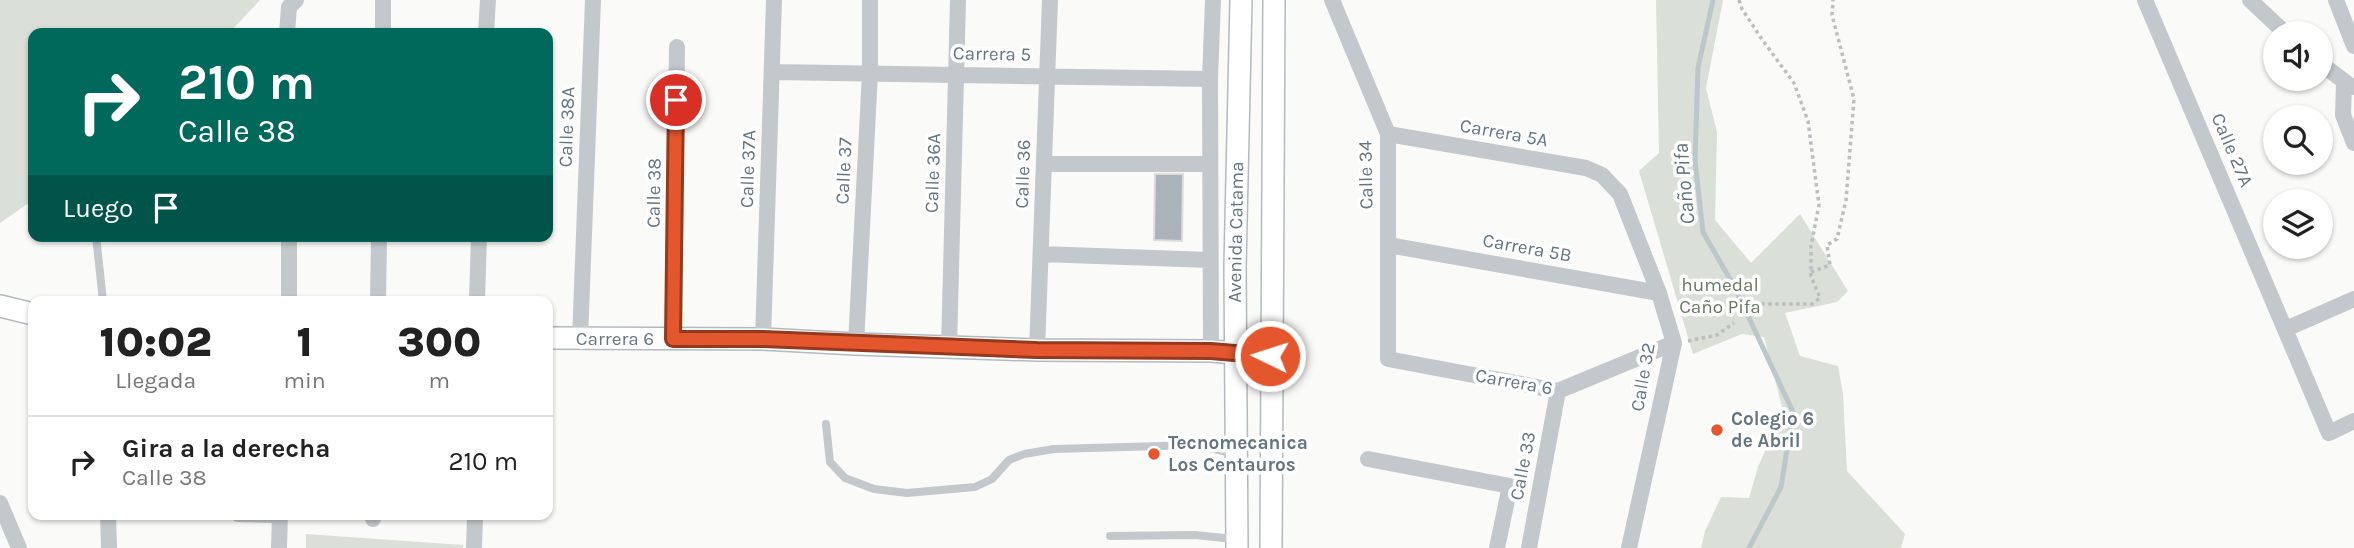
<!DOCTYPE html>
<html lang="es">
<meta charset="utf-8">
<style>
body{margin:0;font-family:Karla,sans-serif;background:#f2f2f2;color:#222;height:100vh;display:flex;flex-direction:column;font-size:26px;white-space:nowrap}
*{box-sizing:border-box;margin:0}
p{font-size:23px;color:#767676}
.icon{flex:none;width:38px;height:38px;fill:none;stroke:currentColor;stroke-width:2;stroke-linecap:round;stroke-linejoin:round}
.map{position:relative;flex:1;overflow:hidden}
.sheet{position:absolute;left:28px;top:296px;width:525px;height:224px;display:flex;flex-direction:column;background:#fff;border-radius:14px;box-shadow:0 2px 5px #0004}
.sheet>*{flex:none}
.hud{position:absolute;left:28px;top:28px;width:525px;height:214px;border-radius:14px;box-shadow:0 2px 5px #0004;background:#00695c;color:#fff;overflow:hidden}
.controls{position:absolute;left:2263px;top:21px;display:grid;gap:14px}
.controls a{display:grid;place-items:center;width:70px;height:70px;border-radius:50%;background:#fff;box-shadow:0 2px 5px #0004;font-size:35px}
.pin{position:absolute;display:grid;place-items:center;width:60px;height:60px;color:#fff;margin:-30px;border:4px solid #fff;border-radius:50%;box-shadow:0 2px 7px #0007}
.me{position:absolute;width:77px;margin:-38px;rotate:274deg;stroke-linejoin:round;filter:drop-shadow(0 0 5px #0008)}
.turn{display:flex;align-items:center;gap:24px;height:147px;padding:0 35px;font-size:32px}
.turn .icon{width:91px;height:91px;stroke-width:2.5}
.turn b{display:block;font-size:49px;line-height:60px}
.then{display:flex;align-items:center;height:66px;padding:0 35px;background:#0003;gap:14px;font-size:26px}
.eta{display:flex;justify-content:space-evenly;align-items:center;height:119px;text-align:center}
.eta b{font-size:42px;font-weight:800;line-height:49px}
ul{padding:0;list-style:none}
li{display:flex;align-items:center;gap:21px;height:91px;padding:0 35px;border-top:2px solid #e0e0e0}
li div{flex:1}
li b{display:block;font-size:26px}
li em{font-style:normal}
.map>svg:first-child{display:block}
</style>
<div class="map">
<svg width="2354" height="548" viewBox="0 0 2354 548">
<rect width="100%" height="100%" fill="#fafaf8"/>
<path fill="#dadfd7" d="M0 0H260L229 33H33V200L0 223Z
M1656 0H1723L1706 88 1717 132 1715 220 1751 263 1800 214 1848 291 1837 302 1785 313 1800 356 1838 366 1843 394 1847 471 1905 534 1901 548H1701L1705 531 1721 497 1749 498 1758 467 1783 411 1764 337 1742 334 1693 354 1639 171 1659 153Z
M306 534 463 545V548H306Z"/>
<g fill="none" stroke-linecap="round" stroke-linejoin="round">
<path stroke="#bbc7cb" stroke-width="5" d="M1713 0 1698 68 1695 161 1703 232 1735 288 1793 412 1781 487 1749 548"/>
</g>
<path fill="#aab3b9" stroke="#dcdcda" stroke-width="2" d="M1155 174H1183L1182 241 1154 240Z"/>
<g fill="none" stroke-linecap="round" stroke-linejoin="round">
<defs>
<path id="secondary" d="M0 306 33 314
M548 338 763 339 856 344 1037 350 1211 351 1270 356
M1237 548 1235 267 1241 0
M1271 548 1274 0"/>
</defs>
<use href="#secondary" stroke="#b3babf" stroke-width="24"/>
<path stroke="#bbbfc2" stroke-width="3.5" stroke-dasharray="3.5 3.5" stroke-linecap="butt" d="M1739 0 1742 9 1761 38 1794 83 1808 121 1819 205 1811 246V276L1820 298 1812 304H1761
M1811 272 1830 265 1827 245 1837 239 1846 200 1854 99 1832 15 1833 0
M1688 341 1717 335 1734 323"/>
<path stroke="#c3c8cc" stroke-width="8" d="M96 236 103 301
M826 424 830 462 845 478 874 489 907 493 975 487 992 479 1009 460 1024 454 1054 449 1197 445 1236 454
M1110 536 1195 535 1234 539"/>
<path stroke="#c3c8cc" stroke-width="16" d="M1332 0 1388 134V359L1558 391 1674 343
M2145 0 2329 433 2354 421
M2250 0 2285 33
M2336 0 2354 46
M287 33 289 7 296 0
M383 33V0
M486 33 488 0
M2320 63 2352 87
M773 72 1210 79
M2344 83 2343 115 2354 143
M1388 134 1586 168 1602 175 1620 194 1659 293 1674 343 1629 548
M1044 164H1210
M289 236V301
M1388 245 1659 293
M1041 254 1210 260
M378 301 379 236
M477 301 479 236
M2286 329 2354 299
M580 339 593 0
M673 339 677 47
M763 339 774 0
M856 344 870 73V0
M949 347 958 0
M1037 350 1050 0
M1211 351 1210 79 1213 0
M1368 459 1510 486 1497 548
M0 503 19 548
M108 514 109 548
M238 514 280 515
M373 519 374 514
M279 548 280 514
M474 548 475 514
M1529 548 1558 391"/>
<use href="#secondary" stroke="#fff" stroke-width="21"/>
</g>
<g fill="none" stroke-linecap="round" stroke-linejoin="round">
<defs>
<path id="route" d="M676 100 673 339H763L1037 350 1211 351 1270 356"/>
</defs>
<use href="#route" stroke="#94391e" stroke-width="18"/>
<use href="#route" stroke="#e4572e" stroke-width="12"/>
</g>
<g fill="#e4572e" stroke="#fff" stroke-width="2.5">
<circle cx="1717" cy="430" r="7"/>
<circle cx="1154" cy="454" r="7"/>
</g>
<g text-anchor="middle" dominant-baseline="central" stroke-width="7" stroke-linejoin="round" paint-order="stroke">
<g font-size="19" fill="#657683" stroke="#fff">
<text transform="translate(992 54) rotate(1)">Carrera 5</text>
<text transform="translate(567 127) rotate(-88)">Calle 38A</text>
<text transform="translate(1504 133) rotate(10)">Carrera 5A</text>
<text transform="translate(2232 150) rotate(67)">Calle 27A</text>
<text transform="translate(748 169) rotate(-88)">Calle 37A</text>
<text transform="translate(844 171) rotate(-87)">Calle 37</text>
<text transform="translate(933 173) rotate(-88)">Calle 36A</text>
<text transform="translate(1023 174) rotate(-88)">Calle 36</text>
<text transform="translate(1366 175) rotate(-91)">Calle 34</text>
<text transform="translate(654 193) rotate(-89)">Calle 38</text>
<text transform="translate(1236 232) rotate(-89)">Avenida Catama</text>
<text transform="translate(1527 248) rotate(10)">Carrera 5B</text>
<text x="615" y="339">Carrera 6</text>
<text transform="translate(1643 377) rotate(-80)">Calle 32</text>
<text transform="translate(1514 382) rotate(10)">Carrera 6</text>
<text transform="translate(1523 466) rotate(-79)">Calle 33</text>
</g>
<g font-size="19" fill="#687a64" stroke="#fff">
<text x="1720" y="285">humedal<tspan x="1720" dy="22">Caño Pifa</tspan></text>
</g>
<g font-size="19" font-weight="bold" fill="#657683" stroke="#fff" text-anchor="start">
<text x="1731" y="419">Colegio 6<tspan x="1731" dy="22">de Abril</tspan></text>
<text x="1168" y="443">Tecnomecanica<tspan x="1168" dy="22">Los Centauros</tspan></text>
</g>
<g font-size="21" font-style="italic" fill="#60757c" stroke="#fff">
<text transform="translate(1684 184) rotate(-95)">Caño Pifa</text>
</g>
</g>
</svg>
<div class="controls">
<a><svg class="icon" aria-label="sound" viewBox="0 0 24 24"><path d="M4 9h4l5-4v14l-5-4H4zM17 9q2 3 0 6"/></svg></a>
<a><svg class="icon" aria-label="search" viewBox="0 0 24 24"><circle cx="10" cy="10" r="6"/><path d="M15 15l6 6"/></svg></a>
<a><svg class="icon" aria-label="layers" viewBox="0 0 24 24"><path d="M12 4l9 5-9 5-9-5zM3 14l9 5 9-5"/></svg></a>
</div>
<div class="pin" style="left:676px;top:100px;background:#d93025"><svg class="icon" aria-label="arrive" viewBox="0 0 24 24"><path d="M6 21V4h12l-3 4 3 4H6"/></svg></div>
<svg class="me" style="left:1270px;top:356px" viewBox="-20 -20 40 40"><circle r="17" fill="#e4572e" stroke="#fff" stroke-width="3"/><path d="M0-11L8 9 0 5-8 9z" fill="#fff"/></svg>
<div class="hud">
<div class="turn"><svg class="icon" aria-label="right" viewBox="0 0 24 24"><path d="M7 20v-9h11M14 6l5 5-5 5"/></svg><div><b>210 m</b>Calle 38</div></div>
<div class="then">Luego<svg class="icon" aria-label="arrive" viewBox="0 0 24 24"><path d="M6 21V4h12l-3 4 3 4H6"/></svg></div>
</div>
<section class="sheet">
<div class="eta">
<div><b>10:02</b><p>Llegada</p></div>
<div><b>1</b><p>min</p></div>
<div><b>300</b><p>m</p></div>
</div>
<ul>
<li><svg class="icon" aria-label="right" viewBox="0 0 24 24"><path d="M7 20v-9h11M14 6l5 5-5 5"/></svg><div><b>Gira a la derecha</b><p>Calle 38</p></div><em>210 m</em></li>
</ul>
</section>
</div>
